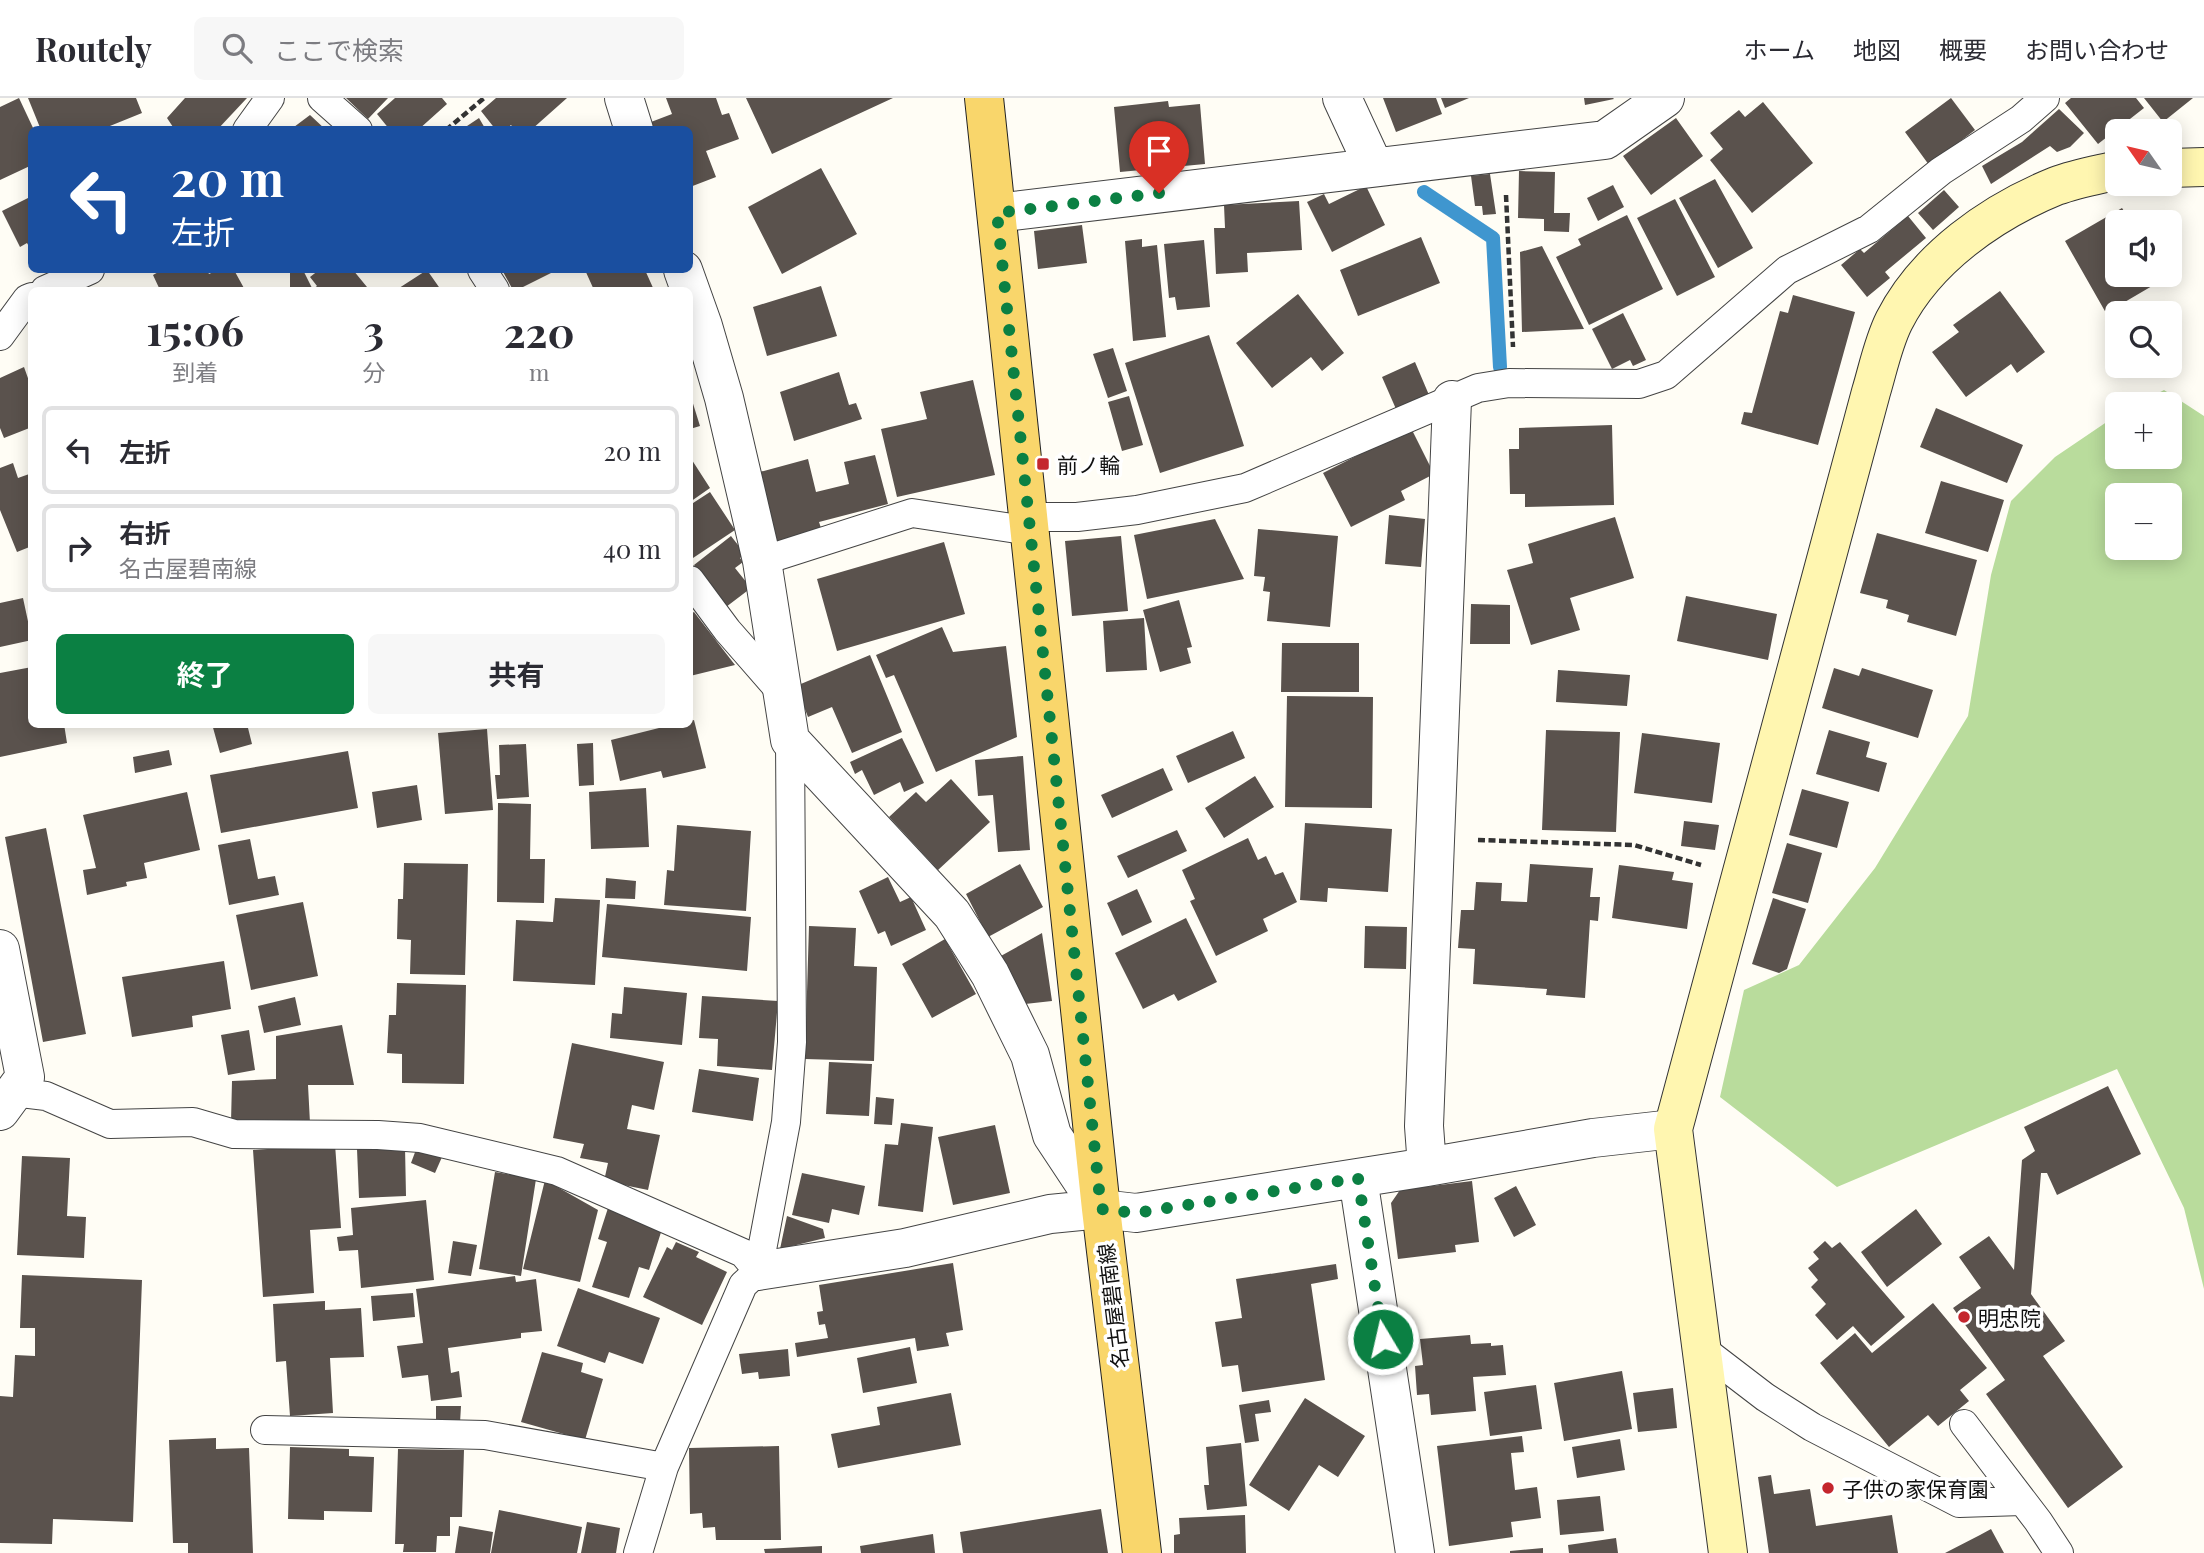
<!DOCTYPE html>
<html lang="ja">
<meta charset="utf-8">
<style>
body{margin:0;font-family:"Playfair Display","Noto Sans JP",serif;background:#f7f7f7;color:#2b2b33;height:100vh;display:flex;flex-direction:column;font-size:26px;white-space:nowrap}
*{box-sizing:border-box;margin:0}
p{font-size:23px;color:#7c7c81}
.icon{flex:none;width:38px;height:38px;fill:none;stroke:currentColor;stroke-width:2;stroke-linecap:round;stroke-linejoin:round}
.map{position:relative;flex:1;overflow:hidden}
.details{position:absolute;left:28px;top:189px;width:665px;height:441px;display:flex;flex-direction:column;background:#fff;border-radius:10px;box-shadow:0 4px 18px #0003}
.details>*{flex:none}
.top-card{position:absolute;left:28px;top:28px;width:665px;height:147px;border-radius:10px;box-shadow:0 4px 18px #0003;background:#1a4fa0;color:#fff;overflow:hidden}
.needle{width:46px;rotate:304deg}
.buttons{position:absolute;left:2105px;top:21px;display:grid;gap:14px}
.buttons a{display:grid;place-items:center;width:77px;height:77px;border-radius:10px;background:#fff;box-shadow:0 4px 18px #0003;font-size:35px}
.pin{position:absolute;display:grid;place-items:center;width:60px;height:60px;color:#fff;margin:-72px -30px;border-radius:50% 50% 50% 0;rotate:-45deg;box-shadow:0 0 7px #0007}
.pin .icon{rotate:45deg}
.me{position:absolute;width:77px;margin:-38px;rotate:351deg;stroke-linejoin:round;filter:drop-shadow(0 0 5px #0008)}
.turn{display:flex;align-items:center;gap:24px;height:147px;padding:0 28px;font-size:32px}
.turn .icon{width:91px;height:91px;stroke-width:2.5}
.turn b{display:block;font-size:49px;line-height:60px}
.eta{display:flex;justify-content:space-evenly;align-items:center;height:119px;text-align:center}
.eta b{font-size:42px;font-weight:700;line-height:49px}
.primary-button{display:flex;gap:14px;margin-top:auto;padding:14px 28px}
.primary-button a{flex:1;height:80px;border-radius:10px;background:#0b8043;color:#fff;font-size:28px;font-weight:700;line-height:80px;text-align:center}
.primary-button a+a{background:#f7f7f7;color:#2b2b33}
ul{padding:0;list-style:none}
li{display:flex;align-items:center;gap:21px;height:88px;margin:0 14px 10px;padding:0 14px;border:4px solid #e1e1e2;border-radius:10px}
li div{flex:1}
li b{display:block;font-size:26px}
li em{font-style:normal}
header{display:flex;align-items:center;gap:42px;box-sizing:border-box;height:98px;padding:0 35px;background:#fff;border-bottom:2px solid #e1e1e2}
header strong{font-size:33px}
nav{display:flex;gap:38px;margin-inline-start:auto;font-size:24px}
.search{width:490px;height:63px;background:#f7f7f7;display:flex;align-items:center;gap:18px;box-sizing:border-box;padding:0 24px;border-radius:10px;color:#7c7c81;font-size:26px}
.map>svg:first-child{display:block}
</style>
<header>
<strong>Routely</strong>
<div class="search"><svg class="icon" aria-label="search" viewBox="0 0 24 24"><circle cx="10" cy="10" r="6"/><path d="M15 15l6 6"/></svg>ここで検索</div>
<nav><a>ホーム</a><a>地図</a><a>概要</a><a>お問い合わせ</a></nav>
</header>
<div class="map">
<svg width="2204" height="1455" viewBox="0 0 2204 1455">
<rect width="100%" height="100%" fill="#fffdf5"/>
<path fill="#b9dc9c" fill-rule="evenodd" d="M2164 292 2204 318V1191L2184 1110 2117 971 1837 1089 1720 999 1744 892 1799 867 1875 770 1968 618 1991 477 2011 403 2055 359 2117 317 2118 359H2170V306H2138ZM2118 397H2170V450H2118Z"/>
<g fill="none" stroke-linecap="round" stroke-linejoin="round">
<path stroke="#3f96cf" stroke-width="14" d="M1424 94 1493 140 1500 269"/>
</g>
<path fill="#5a524d" d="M19 0 34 32H32V67L0 82V9Z
M28 0H136L142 15 100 32H41Z
M185 0H247L217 32H175L167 20Z
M346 0H388L368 21Z
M395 0H442L447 6 418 32H390L377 16Z
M496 0H567L531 32H515L511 27 505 32H496L481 13Z
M666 0H716L722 17 729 15 739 41 706 53 716 79 690 89V32H653L651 24 672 16Z
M746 0H893L772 56Z
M1383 0H1436L1442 16 1396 34Z
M1441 0H1469L1445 10Z
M1584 0H1613L1614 1 1585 7Z
M1951 0 1975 32 1929 67 1905 34Z
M2071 0H2136L2144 10 2098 46 2065 5Z
M2144 0H2193L2163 24Z
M1168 3 1169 9 1200 6 1205 66 1120 74 1114 9Z
M1763 4 1813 65 1752 115 1710 62 1723 51 1710 35 1739 12 1745 19Z
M2059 11 2084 35 2070 49 2057 54 2050 48 1991 86 1982 68 2022 44Z
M310 17 326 32H290Z
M479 20 486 32H461Z
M1676 20 1703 58 1651 97 1623 58Z
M821 70 857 136 782 176 748 109Z
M1519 73 1555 74 1554 115H1570L1569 134 1544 133V121L1518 120Z
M1490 76 1496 116 1483 117 1482 108H1475L1471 78Z
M1715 81 1753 150 1718 170 1679 100Z
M1613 87 1624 109 1598 123 1587 100Z
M1366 88 1385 127 1332 154 1307 104 1324 96 1329 106Z
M1944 92 1959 109 1933 132 1918 115Z
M32 98V154L27 145 20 149 2 113Z
M1675 101 1715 179 1677 198 1637 120Z
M1299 103 1302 152 1247 155 1248 174 1216 176 1214 130H1225L1224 107Z
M2122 110 2131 124H2118V177H2161L2164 181 2106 215 2065 143Z
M1627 117 1663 191 1589 227 1556 159 1581 147 1578 141Z
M1908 118 1926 140 1885 174 1890 180 1867 199 1841 167 1860 151 1864 155Z
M1082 127 1087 165 1038 171 1034 133Z
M1421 139 1440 185 1358 218 1340 172Z
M1142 141V149L1157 147 1166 239 1133 243 1125 143Z
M1204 142 1210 209 1177 212 1175 199 1169 200 1164 146Z
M1542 148 1584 231 1522 234 1520 154Z
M162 172H207L209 176 218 172H234L245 192H160L153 177Z
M290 172H303L313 192H290Z
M319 172H353L367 189 362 192H314L313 191 317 188 310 179Z
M427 172 441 192H396Z
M502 172H557L517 192H513Z
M585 172H645L654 192H594Z
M821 188 837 238 767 258 753 209Z
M2000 193 2045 254 2017 275 2011 266 1966 299 1932 254 1959 234 1953 227Z
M1298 196 1344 255 1322 273 1311 259 1272 290 1236 245Z
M1793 197 1855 214 1818 347 1741 326 1744 314 1752 315 1780 213 1788 215Z
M1623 215 1646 262 1633 268 1630 262 1612 271 1592 231Z
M1209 237 1244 348 1160 375 1125 265Z
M1113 250 1127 293 1108 300 1093 256Z
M1415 264 1429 297 1396 311 1382 279Z
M24 269 29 283 32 282V329L4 340 0 330V280Z
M839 274 849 307 856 305 862 321 794 343 780 294Z
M973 282 995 377 897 399 881 331 927 321 920 294Z
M690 296 700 328 690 331Z
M1129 298 1143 347 1122 353 1108 304Z
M1936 310 2023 347 2007 385 1920 349Z
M1612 327 1614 407 1525 409V396H1510L1509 351H1519V330Z
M1411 330 1434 376 1401 393 1405 402 1351 429 1323 375Z
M875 357 888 406 819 424 822 433 775 446 756 375 808 361 816 394 849 386 844 364Z
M690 359 710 390 690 404Z
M13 365 18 380 32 375V448L17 454 0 412V370Z
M1941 383 2004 402 1988 454 1925 435Z
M710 394 735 432 690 462V407Z
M1389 417 1425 421 1421 469 1385 466Z
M1615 419 1634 480 1570 500 1580 532 1531 547 1507 472 1533 465 1528 446Z
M1215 421 1244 481 1147 501 1134 437Z
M1258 431 1338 438 1330 529 1267 523 1270 494 1263 493 1265 479 1254 478Z
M1877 435 1977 462 1956 538 1907 524 1909 517 1886 510 1888 502 1860 495Z
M731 438 745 456 740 460 743 464 735 470 751 490 726 509 694 467Z
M1121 438 1128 513 1072 518 1065 443Z
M944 444 965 516 837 553 817 481Z
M1686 498 1777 516 1768 562 1677 543Z
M23 500 32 542 0 549V505Z
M1179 502 1192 549 1187 550 1191 565 1160 574 1143 512Z
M1471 506 1510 507V546H1470Z
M694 514 735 567 690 578V516Z
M1144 520 1147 572 1106 574 1103 523Z
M942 529 953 554 1006 548 1017 639 936 674 894 577 886 580 876 557Z
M1282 545H1359V594H1281Z
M870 557 902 634 852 655 832 609 808 619 796 588Z
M32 569V626H64L67 645 0 659V575Z
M1834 570 1859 578 1862 570 1933 592 1918 640 1822 610Z
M1558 572 1630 577 1627 608 1556 604Z
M1287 598 1373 599 1372 710 1285 709Z
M694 622 706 670 663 680 661 673 620 683 611 642 675 626H690V623Z
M212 626H247L252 646 220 655Z
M487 631 493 712 445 716 438 635Z
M1546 632 1620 634 1616 734 1542 732Z
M1829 632 1870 644 1866 659 1887 665 1879 694 1816 676Z
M1233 633 1245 660 1188 685 1176 658Z
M1642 635 1720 645 1712 705 1634 695Z
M902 640 924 685 904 694 900 684 874 697 862 672 855 676 850 664Z
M593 645 594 687 579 688 577 646Z
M526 646 529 699 497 701 495 677H500L499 647Z
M169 652 172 667 135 675 133 659Z
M348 653 358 710 221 735 210 677Z
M1023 658 1030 752 998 754 993 697 978 698 975 662Z
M1163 670 1173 692 1112 720 1101 697Z
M1255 678 1274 709 1224 740 1205 710Z
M951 681 990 724 938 772 889 719 916 694 926 704Z
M417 687 422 722 377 730 372 694Z
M646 690 649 749 591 751 589 694Z
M1802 691 1849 704 1837 750 1789 737Z
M187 694 200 752 144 765 147 780 126 784 127 788 87 797 83 772 96 770 83 717Z
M498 705 531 706 530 761H545L544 805 497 804Z
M1684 723 1719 727 1715 752 1681 748Z
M1305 725 1392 731 1388 794 1328 790 1327 804 1300 802Z
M677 727 751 733 746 813 664 807 667 772 674 773Z
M46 730 86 936 43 944 5 739Z
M1177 732 1187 753 1128 780 1117 758Z
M1248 740 1258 762 1266 758 1275 777 1283 774 1297 804 1263 821 1268 833 1216 858 1190 803 1195 801 1182 772Z
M250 741 258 781 275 778 279 797 229 807 218 747Z
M1787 745 1822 755 1808 805 1772 795Z
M404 765 468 766 465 877 410 876 411 842 397 841 398 801H403Z
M1020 766 1043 809 988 839 966 796Z
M1530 766 1593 770 1590 799H1600L1598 823 1590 822 1585 900 1546 897 1547 891 1473 886 1475 851 1458 850 1461 812H1474L1476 784 1502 785 1501 803 1527 804Z
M1619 767 1674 774 1672 782 1693 785 1687 831 1612 820Z
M888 779 900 804 911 799 926 832 891 848 885 833 878 836 859 793Z
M606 780 636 783 635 801 605 800Z
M1137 791 1152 824 1122 838 1107 805Z
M555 800 600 802 595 887 513 883 516 822 553 824Z
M1773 800 1806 811 1787 871 1779 875 1752 866Z
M303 804 318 878 251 892 236 817Z
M607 806 751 819 747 873 602 859Z
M1186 820 1217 884 1178 903 1174 896 1143 911 1115 855Z
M809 828 856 830 854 868 877 869 874 963 805 961Z
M1365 828 1407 829 1406 871 1364 870Z
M1042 835 1052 903 1025 906 999 859Z
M945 841 976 896 932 920 902 866Z
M224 863 231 911 192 918 193 929 132 939 122 879Z
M397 885 466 887 464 986 402 985V956L387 955 389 917H396Z
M624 889 687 895 682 947 610 940 612 915 622 916Z
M702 898 778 903 772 972 717 968 718 941 699 940Z
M295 899 301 927 264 935 258 908Z
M342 927 354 987H308L310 1025 231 1024 232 983 276 981V938Z
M249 932 255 972 228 977 221 937Z
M572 945 664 964 654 1012 632 1007 627 1031 660 1037 648 1092 604 1083 608 1065 580 1060 584 1046 553 1040Z
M829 964 872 966 869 1018 826 1016Z
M699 971 759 980 753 1023 692 1014Z
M2108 988 2141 1056 2057 1097 2047 1075H2041L2031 1196 2065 1243 2043 1258 2123 1369 2068 1410 1986 1296 2005 1282 1953 1210 1981 1190 1959 1159 1989 1138 2014 1172 2022 1062 2035 1053 2024 1029Z
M876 999 894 1001 892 1027 874 1026Z
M901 1025 933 1029 923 1114 878 1108 885 1046 898 1047Z
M995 1027 1010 1095 953 1107 938 1039Z
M335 1046 341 1130 310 1132 314 1195 263 1199 253 1052Z
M405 1049 406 1098 359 1100 357 1051Z
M417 1049 442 1059 435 1075 411 1065Z
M22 1058 70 1060 67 1118 86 1119 84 1160 17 1157Z
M495 1074 536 1081 521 1178 479 1171Z
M802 1075 865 1088 859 1117 832 1111 829 1125 792 1117Z
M545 1082 598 1112 580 1184 523 1171Z
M1472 1083 1479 1144 1455 1147 1456 1154 1398 1161 1391 1105 1400 1092Z
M1516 1088 1536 1127 1514 1139 1494 1100Z
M426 1102 434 1182 361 1190 358 1152 339 1153 337 1139 353 1137 351 1110Z
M608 1110 663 1128 649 1172 639 1169 629 1200 592 1189 607 1144 598 1141Z
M1916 1111 1942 1146 1887 1189 1861 1154Z
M787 1118 823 1131 825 1140 780 1151Z
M453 1143 477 1147 471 1178 448 1175Z
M1825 1143 1832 1150 1840 1144 1905 1219 1871 1248 1853 1228 1837 1242 1815 1217 1826 1206 1811 1189 1818 1182 1808 1170 1819 1161 1813 1154Z
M676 1144 699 1154 696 1159 727 1174 702 1227 643 1199 667 1149 672 1152Z
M953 1165 963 1232 946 1235 949 1248 917 1253 915 1240 797 1259 795 1245 828 1240 825 1226 819 1227 817 1214 823 1213 819 1187Z
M1336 1166 1338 1181 1311 1186 1325 1282 1242 1294 1238 1267 1222 1269 1215 1224 1242 1220 1236 1181Z
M22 1177 142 1182 133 1424 53 1421 52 1446 0 1445V1298L13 1299 15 1257 35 1258V1230H20Z
M515 1178 516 1184 536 1181 542 1233 521 1235V1240L448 1250 451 1275 459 1273 462 1299 431 1303 428 1277 402 1280 397 1248 423 1245 416 1191Z
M578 1190 660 1220 643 1266 609 1254 605 1265 557 1248Z
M413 1195 415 1219 373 1223 371 1198Z
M325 1203V1212L361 1210 364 1259 330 1260 333 1315 290 1318 286 1263 276 1264 273 1206Z
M1933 1205 1987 1270 1960 1292 1969 1303 1938 1328 1928 1317 1889 1349 1820 1265 1855 1235 1872 1255Z
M1470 1237 1471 1246 1491 1245V1248L1503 1247 1506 1277 1473 1279 1476 1313 1431 1317 1429 1296 1417 1297 1415 1268 1423 1267 1420 1241Z
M910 1249 917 1285 863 1295 857 1260Z
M788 1251 790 1278 759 1281 758 1274 742 1276 739 1256Z
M542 1254 583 1265 581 1274 603 1281 585 1342 521 1324Z
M1622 1273 1632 1331 1564 1343 1554 1285Z
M1536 1287 1542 1331 1490 1338 1484 1294Z
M1673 1290 1677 1330 1638 1334 1633 1295Z
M951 1295 961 1347 838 1370 831 1336 880 1327 877 1309Z
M1305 1300 1365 1338 1338 1379 1319 1367 1289 1413 1249 1387Z
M1269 1302 1271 1314 1255 1316 1259 1343 1245 1345 1239 1307Z
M436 1308H461L460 1325 436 1324Z
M1522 1338 1524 1354 1511 1355 1515 1392 1537 1389 1541 1420 1511 1424 1513 1439 1449 1448 1437 1348Z
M216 1340V1351L249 1350 253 1455H188V1445H173L169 1342Z
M1620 1341 1625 1372 1577 1380 1572 1349Z
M1241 1345 1247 1408 1207 1412 1204 1387H1209L1206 1349Z
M779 1348 781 1442H716L715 1429 703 1430 702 1415 690 1416 689 1350Z
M290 1349 349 1351V1358L374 1359 372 1414 324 1413V1422L288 1421Z
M398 1351 464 1352 462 1419H450V1438H437L436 1454H403L404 1446H395Z
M1771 1377 1774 1396 1810 1391 1816 1428 1892 1417 1898 1455H1769L1758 1379Z
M1600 1398 1604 1433 1560 1437 1557 1402Z
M1101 1411 1108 1455H963L960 1434Z
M499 1412 582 1429 577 1455H491Z
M1245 1417 1246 1455H1174V1437L1180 1436 1179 1420Z
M587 1424 620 1430 616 1455H581Z
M459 1428 493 1434 490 1455H455Z
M1991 1431 2004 1455H1945L1980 1437Z
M933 1436 935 1455H861L860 1448Z
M1616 1440 1618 1455H1569L1568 1447Z
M822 1448V1455H765L764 1451Z
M1543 1450V1455H1510V1453Z"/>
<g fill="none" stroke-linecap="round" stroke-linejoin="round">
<defs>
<path id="lane" d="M322 0 358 32
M247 32 270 0
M482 172 495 192
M45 192 90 172
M0 238 27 201 32 199
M1029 419H1077L1137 412 1245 390 1478 290 1509 285 1639 286 1666 277 1787 172 1869 131 1941 73 2021 21 2045 0
M762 463 912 415 1031 433
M690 482 727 532 782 595
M13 994 46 998 110 1026 193 1024 234 1036 378 1037 420 1040 557 1073 743 1155 758 1173
M1701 1250 1765 1299 1812 1329 1959 1405 2022 1403
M1964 1326 2038 1423 2059 1455
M265 1332 485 1337 664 1369
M638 1455 664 1369 743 1187 758 1173 786 1024 792 944 790 642"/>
<path id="street" d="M624 0 634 32
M1342 0 1374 69
M997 115 1605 42 1665 0
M683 172 703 228 724 300 762 463 790 642 952 816 990 876 1030 957 1052 1037 1101 1111
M0 851 25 979 0 1013
M1427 1069 1424 1028 1452 302
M1358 1080 1415 1455
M758 1173 905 1150 1050 1116 1101 1111 1136 1115 1427 1069 1593 1040 1673 1031"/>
<path id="secondary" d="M2170 70 2204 69
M1728 1455 1673 1031 1871 294C1878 271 1883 245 1894 223 1926 160 1992 114 2056 88 2075 81 2097 77 2118 72"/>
<path id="primary" d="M984 0 1101 1111 1142 1455"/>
</defs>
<use href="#lane" stroke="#444" stroke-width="30"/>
<use href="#street" stroke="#444" stroke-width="40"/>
<use href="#secondary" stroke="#333" stroke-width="40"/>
<use href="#primary" stroke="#222" stroke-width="40"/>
<path stroke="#333" stroke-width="4.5" stroke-dasharray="7 3.5" stroke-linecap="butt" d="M446 32 484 0
M1506 97 1513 249
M1478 742 1634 747 1701 767"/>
<use href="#lane" stroke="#fff" stroke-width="28"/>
<use href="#street" stroke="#fff" stroke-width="38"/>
<use href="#secondary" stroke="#fff6b0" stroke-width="38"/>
<use href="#primary" stroke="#f9d66b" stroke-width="38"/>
</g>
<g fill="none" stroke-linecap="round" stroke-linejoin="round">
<path stroke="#0b8043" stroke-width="12" stroke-dasharray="0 21.6" d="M1159 95 997 115 1101 1111 1136 1115 1358 1080 1383 1241"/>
</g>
<g fill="#c4262e" stroke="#fff" stroke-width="2.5">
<rect x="1036" y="359" width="14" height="14" rx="3.5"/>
<circle cx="1964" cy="1219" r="7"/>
<circle cx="1828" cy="1390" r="7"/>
</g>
<g text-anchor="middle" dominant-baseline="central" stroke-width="7" stroke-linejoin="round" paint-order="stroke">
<g font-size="21" fill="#111" stroke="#fff" text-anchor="start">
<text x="1057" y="366">前ノ輪</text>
<text x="1978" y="1219">明忠院</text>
<text x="1842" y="1390">子供の家保育園</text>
</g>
<g font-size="21" fill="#111" stroke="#fff">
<text transform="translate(1112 1208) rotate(-97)">名古屋碧南線</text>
</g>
</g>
</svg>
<div class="buttons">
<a><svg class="needle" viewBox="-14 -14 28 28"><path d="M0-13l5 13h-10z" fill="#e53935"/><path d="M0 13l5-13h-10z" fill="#7c7c81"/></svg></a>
<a><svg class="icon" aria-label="sound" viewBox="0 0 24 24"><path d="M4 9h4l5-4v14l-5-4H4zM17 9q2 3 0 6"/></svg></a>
<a><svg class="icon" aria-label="search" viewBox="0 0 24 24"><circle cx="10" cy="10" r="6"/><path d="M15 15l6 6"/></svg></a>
<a>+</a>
<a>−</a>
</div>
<div class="pin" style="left:1159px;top:95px;background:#d93025"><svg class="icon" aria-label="arrive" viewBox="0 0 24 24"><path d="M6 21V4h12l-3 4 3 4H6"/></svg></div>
<svg class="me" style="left:1383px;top:1241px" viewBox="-20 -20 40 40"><circle r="17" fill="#0b8043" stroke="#fff" stroke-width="3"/><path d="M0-11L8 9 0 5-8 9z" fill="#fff"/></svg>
<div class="top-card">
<div class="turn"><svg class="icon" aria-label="left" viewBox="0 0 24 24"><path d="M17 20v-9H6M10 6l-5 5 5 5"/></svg><div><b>20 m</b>左折</div></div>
</div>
<section class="details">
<div class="eta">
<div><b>15:06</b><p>到着</p></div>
<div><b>3</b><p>分</p></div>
<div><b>220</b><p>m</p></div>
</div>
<ul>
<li><svg class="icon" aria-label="left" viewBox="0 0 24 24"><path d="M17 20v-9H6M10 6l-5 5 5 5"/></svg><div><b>左折</b></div><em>20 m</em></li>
<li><svg class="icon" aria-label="right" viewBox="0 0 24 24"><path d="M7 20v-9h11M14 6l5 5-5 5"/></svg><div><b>右折</b><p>名古屋碧南線</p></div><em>40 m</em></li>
</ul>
<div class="primary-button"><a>終了</a><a>共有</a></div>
</section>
</div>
